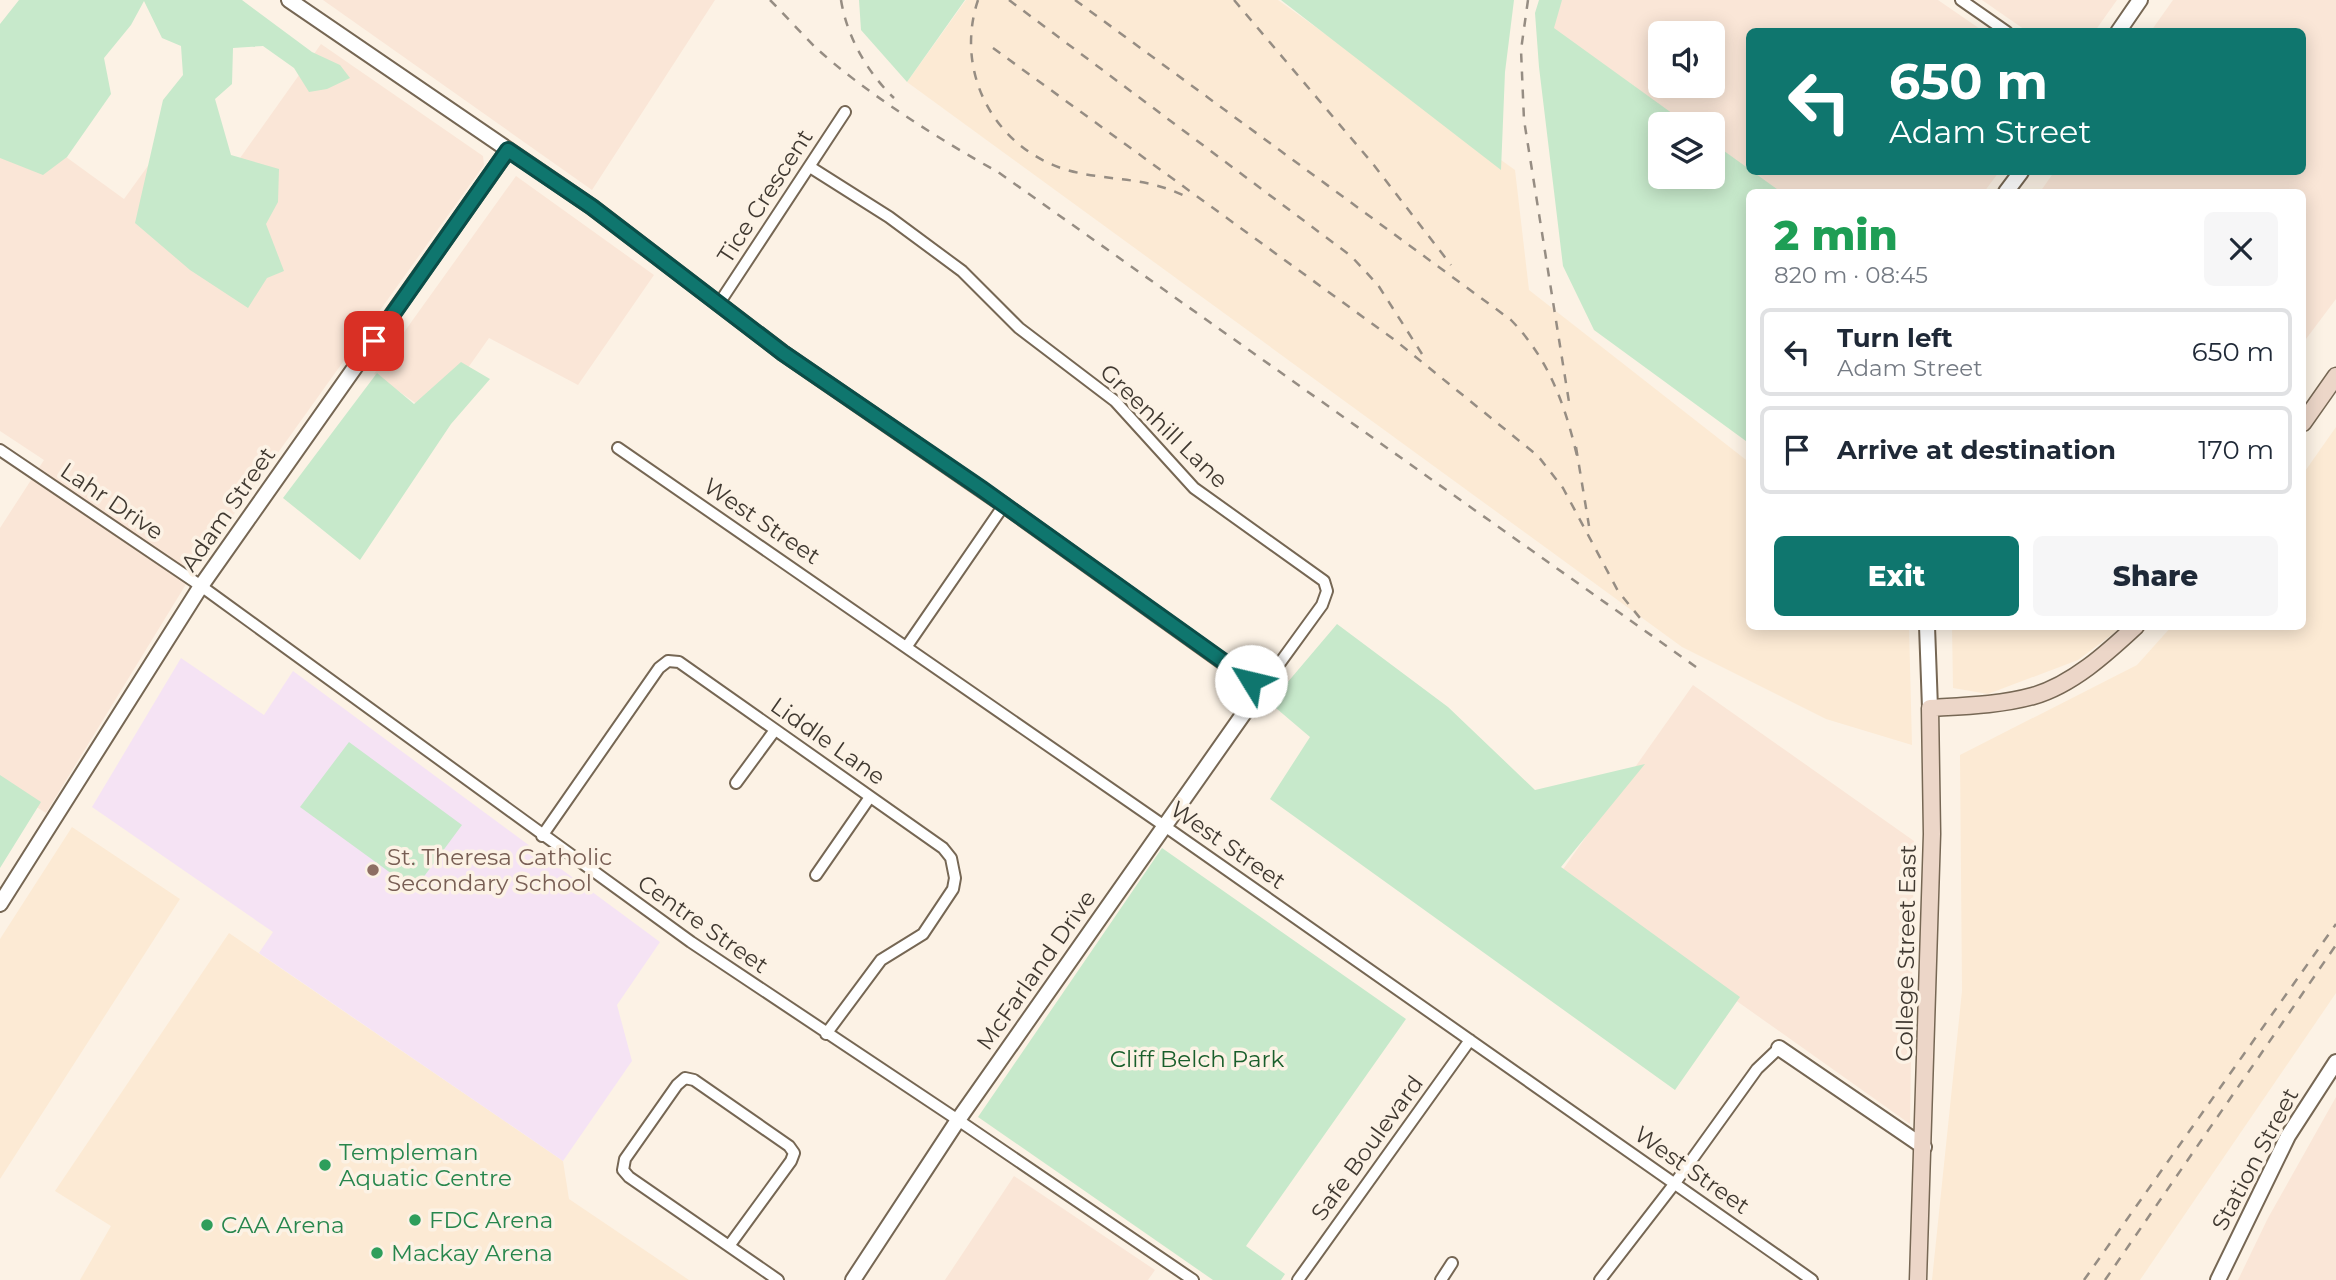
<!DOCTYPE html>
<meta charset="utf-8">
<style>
body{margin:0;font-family:Montserrat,sans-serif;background:#f6f6f7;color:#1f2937;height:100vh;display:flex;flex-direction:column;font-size:26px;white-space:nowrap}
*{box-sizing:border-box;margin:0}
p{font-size:23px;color:#747a83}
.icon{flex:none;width:38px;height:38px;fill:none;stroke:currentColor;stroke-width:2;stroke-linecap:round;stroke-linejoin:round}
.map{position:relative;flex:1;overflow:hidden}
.drawer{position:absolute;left:1746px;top:189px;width:560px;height:441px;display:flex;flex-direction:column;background:#fff;border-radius:10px;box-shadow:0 4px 18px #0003}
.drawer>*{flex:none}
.guide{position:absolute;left:1746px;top:28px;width:560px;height:147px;border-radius:10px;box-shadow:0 4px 18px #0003;background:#0f766e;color:#fff;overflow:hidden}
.fabs{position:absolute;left:1648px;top:21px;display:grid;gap:14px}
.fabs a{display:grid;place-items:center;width:77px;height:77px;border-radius:10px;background:#fff;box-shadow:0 4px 18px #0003;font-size:35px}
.pin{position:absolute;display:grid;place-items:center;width:60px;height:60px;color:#fff;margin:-30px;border-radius:14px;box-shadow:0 4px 10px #0006}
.me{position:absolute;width:77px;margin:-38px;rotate:306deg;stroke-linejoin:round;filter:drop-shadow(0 0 5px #0008)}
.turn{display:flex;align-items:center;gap:24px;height:147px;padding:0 28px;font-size:32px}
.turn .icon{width:91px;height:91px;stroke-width:2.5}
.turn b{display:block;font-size:49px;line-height:60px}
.round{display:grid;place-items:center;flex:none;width:74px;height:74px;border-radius:10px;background:#f6f6f7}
.overview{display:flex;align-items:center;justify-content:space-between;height:119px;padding:0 28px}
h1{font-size:42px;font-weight:800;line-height:52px;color:#1e9e55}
.cta{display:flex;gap:14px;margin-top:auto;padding:14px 28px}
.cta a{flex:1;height:80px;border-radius:10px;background:#0f766e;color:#fff;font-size:28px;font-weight:800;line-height:80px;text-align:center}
.cta a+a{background:#f6f6f7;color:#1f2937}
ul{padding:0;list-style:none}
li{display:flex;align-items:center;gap:21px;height:88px;margin:0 14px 10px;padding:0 14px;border:4px solid #e0e1e3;border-radius:10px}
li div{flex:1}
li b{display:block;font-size:26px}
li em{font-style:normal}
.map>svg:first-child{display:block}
</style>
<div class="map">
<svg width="2336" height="1280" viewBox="0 0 2336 1280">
<rect width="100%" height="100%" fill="#fcf2e5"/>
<path fill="#fcead4" d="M966 0H1278L1515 170 1529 290 1750 463V626L1909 627 1912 745 1826 719 1682 647 907 82Z
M2336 427V993L2140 1280H1932L1962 991 1960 755 2137 665 2171 627 2303 626V474Z
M1952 627V626L2122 627 2078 660 1988 694 1953 688Z
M72 827 180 899 0 1179V939Z
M229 933 563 1161 569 1199 689 1280H80L111 1226 55 1191Z"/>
<path fill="#fae6d7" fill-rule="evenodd" d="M323 0H715L592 190Z
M1548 0H1938L1983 31 1750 32V172H1999L1984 192H1771L1713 152V124H1673L1549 38ZM1661 33H1713V86H1661Z
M1982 0H2117L2095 31 2028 32Z
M2173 0H2336V299L2303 343V192H2040L2054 172H2303V32L2151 31Z
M321 44 483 156 484 165 199 563 46 813 0 784V528L44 460 0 431V109L124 199 158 152 216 192Z
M516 176 654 275 578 385 489 338 434 416 374 374Z
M1693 685 1914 841 1910 1124 1559 875Z
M2336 1097V1280H2238L2268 1218Z
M1014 1176 1155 1270 1148 1280H945Z"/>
<path fill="#f5e3f4" d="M181 658 264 715 293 671 660 942 617 1005 632 1061 563 1161 259 953 273 932 92 807Z"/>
<path fill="#c7e9cb" d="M19 0H242L312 52 340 65 350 78 327 89 309 92 294 68 263 46 233 48 232 84 215 99 231 155 279 169 278 202 266 224 284 271 267 278 248 308 190 270 135 223 163 100 183 75 181 46 162 38 144 1 131 25 104 58 111 94 67 157 43 175 0 158V24Z
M859 0H965L907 82 861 30Z
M1281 0H1514L1505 72 1501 170Z
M1539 0H1562L1554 28 1687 124H1661V177H1713V143L1781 192H1750V444L1594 330 1563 266 1539 67 1535 13Z
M461 362 490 379 451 424 360 560 283 498 377 373 414 404Z
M1337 624 1448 707 1535 790 1645 764 1561 867 1740 997 1675 1090 1270 799 1310 737 1270 703Z
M349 742 462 825 414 890 300 807Z
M0 775 41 802 0 868Z
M1162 848 1406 1019 1246 1246 1285 1274 1281 1280H1213L978 1117Z"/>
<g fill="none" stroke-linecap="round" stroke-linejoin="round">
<defs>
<path id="minor" d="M1961 0 2007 32
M810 167 889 217 962 271 1019 328 1115 401 1194 488 1324 581 1327 591 1322 605 1261 689
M720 302 845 112
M618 448 1163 825 1812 1280
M0 450 201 586 691 942 958 1120 1193 1280
M907 646 1004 505
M736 783 775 730
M542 836 659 668 668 661 679 662 943 848 951 858 955 878 953 889 923 934 881 960 826 1034
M816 875 870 797
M729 1246 791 1161 794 1153 789 1146 694 1080 685 1078 677 1085 625 1159 623 1170 629 1177 778 1280
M1298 1280 1470 1040
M1441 1280 1452 1263
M1600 1280 1675 1183 1757 1069 1779 1048"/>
<path id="tertiary" d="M289 0 592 207 783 353 1004 505 1261 689 958 1120 853 1280
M2118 32 2140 0
M2006 192 2021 172
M1927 626 1930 708
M0 904 201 586 508 150
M1779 1048 1924 1147
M2218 1280 2288 1136 2336 1062"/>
<path id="secondary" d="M2303 423 2336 376
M1918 1280 1932 834 1930 708C1964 706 2001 705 2033 696 2072 685 2107 653 2136 626"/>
</defs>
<use href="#minor" stroke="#766754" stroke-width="14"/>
<use href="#tertiary" stroke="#766754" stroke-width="18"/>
<use href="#secondary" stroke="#766754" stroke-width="19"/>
<use href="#minor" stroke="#fff" stroke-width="10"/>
<use href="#tertiary" stroke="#fff" stroke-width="14"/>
<use href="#secondary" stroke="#ecd6c8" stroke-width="16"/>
<path stroke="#968d83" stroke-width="2.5" stroke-dasharray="9 9" stroke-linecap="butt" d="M770 0C785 15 800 32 815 47 864 92 940 140 998 172L1696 667
M841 0C847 37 867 72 894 98
M978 0C954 72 994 148 1067 170 1110 182 1142 175 1187 197
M1009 0 1351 256 1378 285 1422 354
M1075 0 1511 320C1548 358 1565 404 1577 456
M1234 0 1373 164 1451 265
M1528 0 1521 50 1524 120 1569 402
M993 48 1396 341 1538 456 1563 488 1618 591 1644 623
M1576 447 1589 526
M2084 1280 2336 924
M2105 1280 2336 945"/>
</g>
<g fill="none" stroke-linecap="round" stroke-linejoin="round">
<defs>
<path id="route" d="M374 341 508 150 592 207 783 353 982 489 1251 681"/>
</defs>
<use href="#route" stroke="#0a4d48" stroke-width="18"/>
<use href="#route" stroke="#0f766e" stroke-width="12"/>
</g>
<circle fill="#8d6e63" stroke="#fcf2e5" stroke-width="2.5" cx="373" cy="870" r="7"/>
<g fill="#2e9e5b" stroke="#fcf2e5" stroke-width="2.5">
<circle cx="325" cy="1165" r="7"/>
<circle cx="415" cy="1220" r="7"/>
<circle cx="207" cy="1225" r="7"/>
<circle cx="377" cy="1253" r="7"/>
</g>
<g text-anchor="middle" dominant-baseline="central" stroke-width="7" stroke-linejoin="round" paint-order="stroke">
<g font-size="23" fill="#403931" stroke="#fcf2e5">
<text transform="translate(765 196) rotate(-57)">Tice Crescent</text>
<text transform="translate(1164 426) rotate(44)">Greenhill Lane</text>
<text transform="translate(112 501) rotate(34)">Lahr Drive</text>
<text transform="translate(228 509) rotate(-55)">Adam Street</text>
<text transform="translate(762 521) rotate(34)">West Street</text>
<text transform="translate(828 741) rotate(35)">Liddle Lane</text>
<text transform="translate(1228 845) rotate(35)">West Street</text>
<text transform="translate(703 924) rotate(35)">Centre Street</text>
<text transform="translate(1906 953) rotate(-89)">College Street East</text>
<text transform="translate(1036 970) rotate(-55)">McFarland Drive</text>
<text transform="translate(1367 1148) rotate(-54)">Safe Boulevard</text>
<text transform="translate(2255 1159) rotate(-62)">Station Street</text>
<text transform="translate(1692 1170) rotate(35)">West Street</text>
</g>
<g font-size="23" fill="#785e54" stroke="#fcf2e5" text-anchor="start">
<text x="387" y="857">St. Theresa Catholic<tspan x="387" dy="26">Secondary School</tspan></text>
</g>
<g font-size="23" fill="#195e2b" stroke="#fcf2e5">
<text x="1197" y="1059">Cliff Belch Park</text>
</g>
<g font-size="23" fill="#27864d" stroke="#fcf2e5" text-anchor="start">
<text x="339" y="1152">Templeman<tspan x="339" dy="26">Aquatic Centre</tspan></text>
<text x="429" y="1220">FDC Arena</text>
<text x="221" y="1225">CAA Arena</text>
<text x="391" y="1253">Mackay Arena</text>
</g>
</g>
</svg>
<div class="fabs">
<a><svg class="icon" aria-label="sound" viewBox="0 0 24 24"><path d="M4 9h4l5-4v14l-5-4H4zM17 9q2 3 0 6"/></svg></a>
<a><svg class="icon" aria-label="layers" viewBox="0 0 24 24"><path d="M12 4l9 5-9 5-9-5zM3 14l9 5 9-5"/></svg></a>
</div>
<div class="pin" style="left:374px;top:341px;background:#d93025"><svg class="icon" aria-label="arrive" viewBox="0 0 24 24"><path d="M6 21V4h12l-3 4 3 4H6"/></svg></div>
<svg class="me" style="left:1251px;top:681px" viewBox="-20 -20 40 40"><circle r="19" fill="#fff"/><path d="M0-13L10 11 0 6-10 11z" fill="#0f766e"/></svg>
<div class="guide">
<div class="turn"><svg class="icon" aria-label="left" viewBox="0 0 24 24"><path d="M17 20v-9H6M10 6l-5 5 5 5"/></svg><div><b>650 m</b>Adam Street</div></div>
</div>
<section class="drawer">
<div class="overview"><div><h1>2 min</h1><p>820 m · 08:45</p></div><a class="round"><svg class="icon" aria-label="close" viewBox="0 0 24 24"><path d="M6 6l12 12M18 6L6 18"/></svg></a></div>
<ul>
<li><svg class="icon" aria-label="left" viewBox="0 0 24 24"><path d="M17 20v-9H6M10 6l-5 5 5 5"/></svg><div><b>Turn left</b><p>Adam Street</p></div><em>650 m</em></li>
<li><svg class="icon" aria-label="arrive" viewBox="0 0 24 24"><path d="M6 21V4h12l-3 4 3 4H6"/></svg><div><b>Arrive at destination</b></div><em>170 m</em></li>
</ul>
<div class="cta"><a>Exit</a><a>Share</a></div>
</section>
</div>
